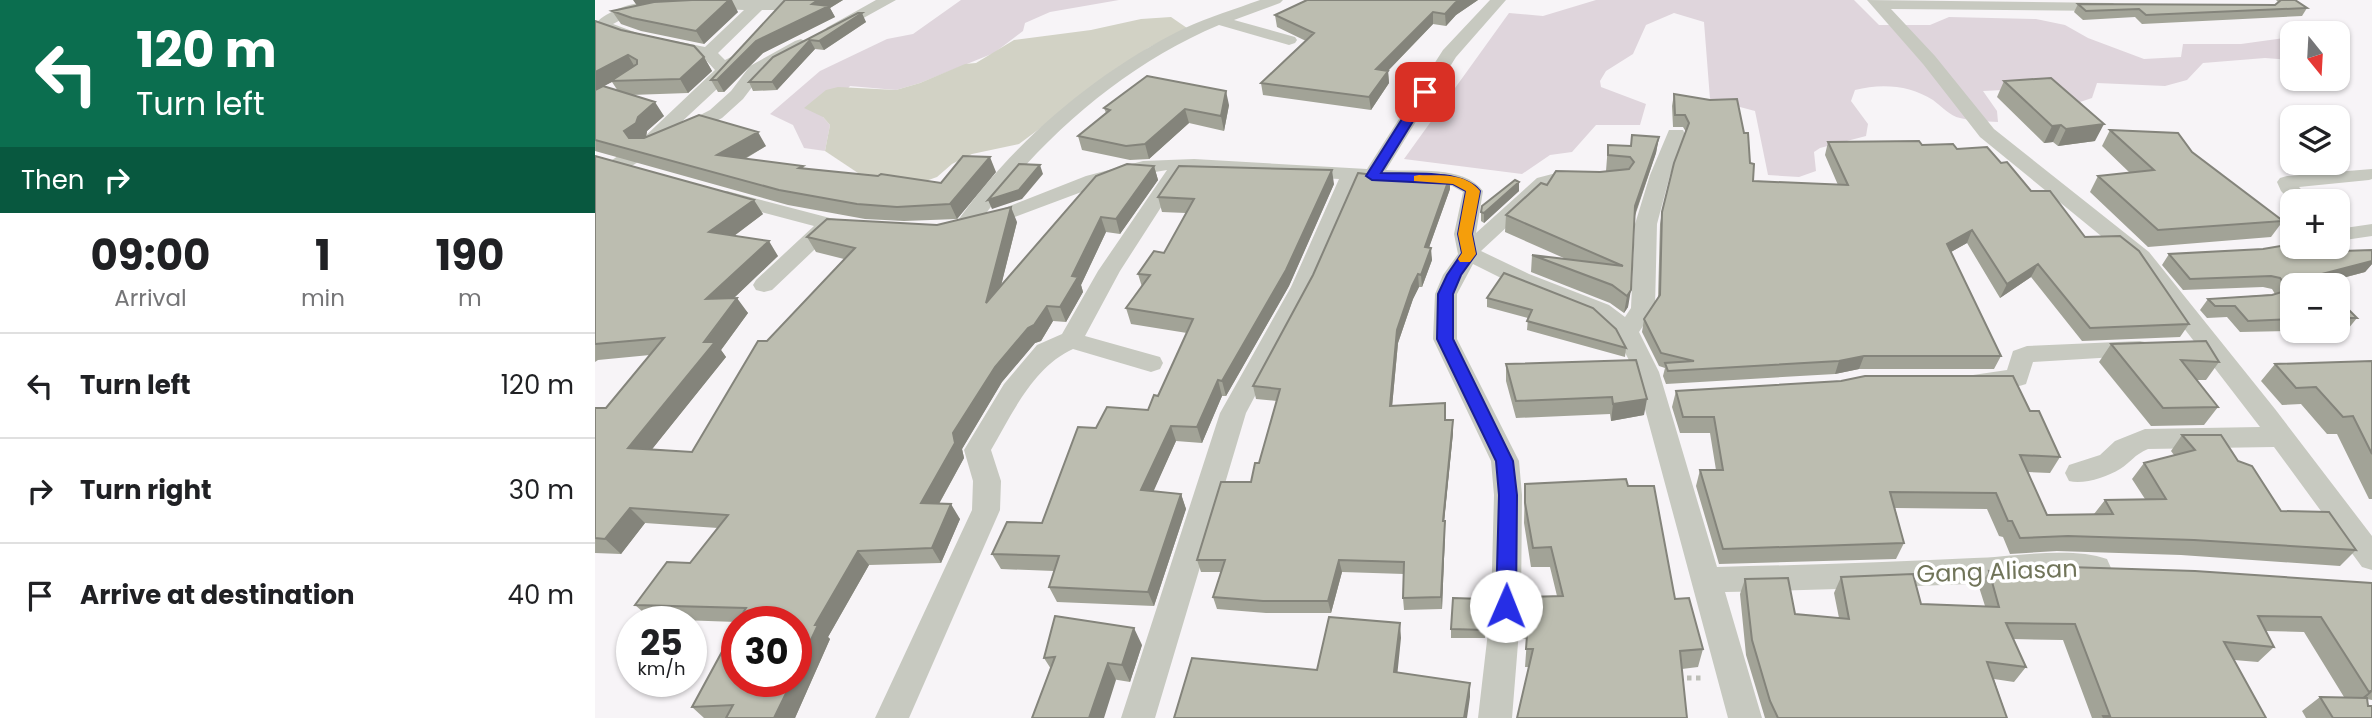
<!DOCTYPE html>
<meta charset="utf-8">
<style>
body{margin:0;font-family:Poppins,sans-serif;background:#f2f2f2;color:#202124;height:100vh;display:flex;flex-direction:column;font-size:26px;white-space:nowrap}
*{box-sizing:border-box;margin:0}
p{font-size:23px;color:#757577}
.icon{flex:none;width:38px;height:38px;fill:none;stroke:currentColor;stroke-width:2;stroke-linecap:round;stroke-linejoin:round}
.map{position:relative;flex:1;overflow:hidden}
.details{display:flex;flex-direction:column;background:#fff;width:595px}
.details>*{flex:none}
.guide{background:#0b6e4f;color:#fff;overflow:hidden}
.needle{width:46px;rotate:162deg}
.tools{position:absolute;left:1685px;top:21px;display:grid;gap:14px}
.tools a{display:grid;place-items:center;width:70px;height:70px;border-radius:14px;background:#fff;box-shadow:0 2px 5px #0004;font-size:35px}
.speed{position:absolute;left:21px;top:606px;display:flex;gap:14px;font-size:35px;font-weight:700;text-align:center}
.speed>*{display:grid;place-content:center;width:91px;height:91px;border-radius:50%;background:#fff;box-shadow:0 2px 5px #0004;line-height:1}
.speed small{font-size:18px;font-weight:400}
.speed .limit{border:10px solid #d22;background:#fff;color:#111}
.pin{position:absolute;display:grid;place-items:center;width:60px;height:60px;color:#fff;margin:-30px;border-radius:14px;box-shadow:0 4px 10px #0006}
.me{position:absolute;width:77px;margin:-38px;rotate:1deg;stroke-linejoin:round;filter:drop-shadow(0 0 5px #0008)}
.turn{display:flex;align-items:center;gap:24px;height:147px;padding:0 21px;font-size:32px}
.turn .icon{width:91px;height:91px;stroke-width:2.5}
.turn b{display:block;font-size:49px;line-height:60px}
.then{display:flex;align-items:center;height:66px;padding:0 21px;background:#0003;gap:14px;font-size:26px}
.eta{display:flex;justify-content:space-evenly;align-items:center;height:119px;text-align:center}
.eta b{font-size:42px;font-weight:700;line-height:49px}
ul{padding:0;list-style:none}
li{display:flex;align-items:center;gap:21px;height:105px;padding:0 21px;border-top:2px solid #e0e0e0}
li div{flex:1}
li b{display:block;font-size:26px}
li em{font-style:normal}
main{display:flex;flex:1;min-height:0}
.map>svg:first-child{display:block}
</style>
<main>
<section class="details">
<div class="guide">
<div class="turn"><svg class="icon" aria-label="left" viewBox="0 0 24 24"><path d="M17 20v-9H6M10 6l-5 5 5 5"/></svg><div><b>120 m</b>Turn left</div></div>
<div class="then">Then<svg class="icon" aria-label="right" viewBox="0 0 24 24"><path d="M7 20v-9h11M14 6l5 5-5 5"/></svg></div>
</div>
<div class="eta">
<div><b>09:00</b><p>Arrival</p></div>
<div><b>1</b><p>min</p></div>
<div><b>190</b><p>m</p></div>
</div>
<ul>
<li><svg class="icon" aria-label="left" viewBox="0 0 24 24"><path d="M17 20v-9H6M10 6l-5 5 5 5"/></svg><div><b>Turn left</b></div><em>120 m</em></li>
<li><svg class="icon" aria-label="right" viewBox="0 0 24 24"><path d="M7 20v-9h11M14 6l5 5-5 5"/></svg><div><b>Turn right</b></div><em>30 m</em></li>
<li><svg class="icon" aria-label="arrive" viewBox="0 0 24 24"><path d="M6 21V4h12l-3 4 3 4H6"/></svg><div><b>Arrive at destination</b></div><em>40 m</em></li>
</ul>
</section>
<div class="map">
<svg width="1777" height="718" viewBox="0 0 1777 718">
<rect width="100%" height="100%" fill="#f7f4f7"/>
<path fill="#dfd5dc" d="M366 0H524L455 12 430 23 428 31 399 53 325 83 301 90 255 86 228 117 235 125 230 151 209 148 198 125 175 114 225 71 292 39 318 34Z
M1001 0H1259L1284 25H1335L1354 17 1441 19 1470 25 1493 38 1549 59 1586 57 1588 44H1646L1697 37V60L1670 58 1608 63 1592 80 1570 86 1502 83 1497 98 1476 105 1451 88 1388 91 1402 111 1403 122C1390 121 1377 121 1365 118 1355 116 1346 106 1338 100 1315 85 1286 83 1260 90L1256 101 1273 124 1271 136 1225 148 1219 152 1221 171 1204 177 1173 175 1160 111 1115 99 1109 22 1079 13 1051 25 1038 54 1011 71 1005 81 1006 87 1051 104 1045 125H1001L977 152 955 155 927 174 809 159 914 13 948 16Z"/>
<path fill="#d2d2c5" d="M576 17 592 28 553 48 424 144 377 154 357 164 342 177 328 182 269 177 230 151 235 125 228 117 209 108 231 90 243 87 301 90 325 83 370 64 381 63 419 40 496 30 546 19Z"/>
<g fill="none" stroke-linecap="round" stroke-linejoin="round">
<path stroke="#bebfb8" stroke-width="5" stroke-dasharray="4.5 4.5" stroke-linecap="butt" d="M1083 678H1106"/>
<path fill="#c7c9c0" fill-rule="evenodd" d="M109 0H190L198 5 190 10H167L123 53 130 60 140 55 148 60 137 75 80 128 115 110 136 91 155 66 200 41 206 39 214 44 167 74 148 99 127 118 92 137H78L77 131C62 146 36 176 14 170L11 166 14 162 44 142 120 70 108 57 35 41 4 30 2 22C13 11 41 0 56 3L59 6 56 9 33 16 18 24 45 34 110 47 149 10 104 8 101 5Z
M281 0H301L245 31 239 33 231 28Z
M665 0H688L685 3 639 20 700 37 702 40 700 43 694 45 624 25C531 64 449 135 389 216L491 176 548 161 599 159 772 169 848 50 895 0H911L861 57 791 170C820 172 869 165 888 191L881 233 942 178 965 172 995 174 998 178 995 182 956 186 886 251 934 274 1014 305 1030 317 1036 308 1040 224 1055 175 1074 130H1088L1090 134 1075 175 1062 224 1060 308 1044 332 1064 372 1122 567C1208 565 1293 562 1379 558 1417 557 1476 546 1512 559L1516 568 1512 577C1490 585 1446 580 1421 582 1324 586 1227 590 1130 592L1167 718H1133L1040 372 1022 337 998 315 918 284 878 264 862 294V339L924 461 927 495 926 606 917 718H883L896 606 899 495 896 461 838 339 840 294 848 275 863 254 859 234 868 192 857 186 763 180 718 287 651 413 560 718H526L625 413 696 287 744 179 590 170 525 271 490 336 565 357 568 363 565 369 556 372 478 349C438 367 417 414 396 450L406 481 405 510 314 718H280L377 510 378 481 369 450 409 384 442 345 467 334 503 271 572 170 524 178 393 227 380 228 370 232 363 230 359 226C416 144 500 72 590 28 614 17 640 9 665 0Z
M1272 0 1518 3 1521 6 1513 11 1296 9 1340 56 1399 129 1554 252 1680 409 1777 536V570L1767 567 1679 447 1553 449C1539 455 1536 462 1525 469 1512 477 1488 485 1474 481L1470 473 1474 465 1505 455 1520 441 1550 429 1665 427 1538 262 1385 137 1328 64Z
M1777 169V179L1774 180 1704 187 1717 201 1698 203 1686 191 1682 182 1685 178 1692 176Z
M132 191 235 218 267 223 271 227 267 231H239L177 290 169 292 161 290 158 285 161 280 219 226 125 201 122 197 125 193Z
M1777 224V236L1743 241V229Z
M1545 341 1554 343 1557 349 1554 355 1438 362 1431 384C1415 389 1394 392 1378 387L1374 381 1378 375 1412 370 1418 351 1432 346Z"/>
</g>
<path fill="#a2a397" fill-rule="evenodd" d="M190 0H248L235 8 240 17 168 53 129 92H123L116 80Z
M712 0H883L861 15 851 26 838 24 793 71 794 83 776 110 668 95 666 83 711 41 682 27 680 15Z
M1681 0H1700L1712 8 1707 16 1547 24 1540 17 1488 20 1479 12 1483 4 1680 5 1683 2Z
M17 11 143 12 109 44 46 31 26 24Z
M263 13 271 22 229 50 220 49 182 90 158 91 154 82 178 57Z
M0 21 109 57 117 71 93 93 36 95 69 116 52 131 51 137 171 146 150 159 208 166 209 169 346 183 401 172 362 219 309 221 270 219 193 205 0 151ZM17 82 23 91 8 86Z
M1409 81 1500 141 1463 146 1458 142 1449 143 1402 97Z
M1079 94 1155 163 1158 181 1243 185 1230 155 1233 142 1327 145 1362 149 1406 163 1436 191 1594 324 1585 337 1487 341 1436 277 1405 298 1372 243 1356 252 1406 356 1399 369H1264L1240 374 1071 384 1068 376 1070 368 1064 366 1047 332 1049 319 1063 298 1065 224 1067 212 1091 132 1088 127H1078L1077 106Z
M634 105 629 131 594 123 554 159 535 160 487 150 483 136 511 113 509 108Z
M1515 130 1597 152 1688 221 1676 237 1553 247 1495 192 1503 176 1535 173 1507 146Z
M1064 137 1061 153 1039 219 1033 307 1029 313 1015 303 936 272 937 255 971 259 910 232 911 215 952 185 1011 171 1013 145 1036 146Z
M0 156 168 214 139 236 183 256 139 298 153 313 126 350 131 357 57 449 97 452 172 341 249 259 221 252 212 237 342 225 422 222 406 285 559 166 563 180 525 234 511 232 486 285 488 292 471 322 458 321 446 341 440 343 407 382 367 449 369 458 344 504 365 519 346 563 274 565 233 637 235 639 200 718H109L97 707 201 621 142 622 56 619 40 605 95 563 123 528 50 523 26 554 0 553V408H11L55 355 3 360 0 362Z
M855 176V189L834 247 837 260 827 287H824L818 299 803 343 797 406 850 420 858 433 849 521 850 533 847 609 809 610 808 598 809 574 747 572 736 613H671L622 609 618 597 626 572H606L602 560 656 482 664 463 682 401 661 399 658 386 826 181Z
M924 182V191L889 223 886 221V212Z
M739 184 694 286 631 396H627L607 443 581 441 558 491 586 494 591 509 559 606 462 602 454 587 459 571 406 569 397 554 447 523 501 428 553 410 563 396 592 333 536 324 531 308 547 287 543 274 569 253 591 213 567 212 563 197Z
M1777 250V264L1770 272 1726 284 1698 285V331L1645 332 1632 317 1612 318 1605 310 1613 299 1680 294 1677 289 1668 287 1588 290 1567 265 1574 254 1717 252Z
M909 273 1031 348 1030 357 932 330 933 318 892 307V298Z
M1743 299 1762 318 1753 329H1743Z
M1516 344 1624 362 1611 380H1601L1623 407 1609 425 1556 426 1504 362Z
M1041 360 1049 415 1016 421 1015 414 921 418 911 381V364Z
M1777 361V499H1774L1742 434H1732L1706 404 1687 405 1666 381 1680 364Z
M1081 391 1435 411 1465 457 1455 473 1432 472 1452 515 1499 514 1510 500 1550 499 1537 479 1549 463 1579 455 1576 451 1587 435 1643 461 1686 511 1761 550 1745 566 1586 555 1462 551 1415 554 1408 537 1404 536 1392 509 1300 508 1309 543 1301 559 1124 564 1101 486 1105 470H1121L1115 433H1085L1077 407Z
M930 484 1033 486 1080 599 1108 649 1103 667 1087 669 930 667 932 639H926L929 597 962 596 955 567H936L929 523Z
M1439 569 1777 583V700L1772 699 1777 718H1711L1707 711 1725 697H1749L1709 632 1671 631 1679 647 1663 662 1639 660 1671 718H1497L1468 640 1418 639 1431 667 1419 682 1399 679 1412 718H1170L1151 655 1145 594 1150 579 1200 614 1244 618 1239 593 1246 577 1326 604 1390 606 1384 587 1394 571 1434 575Z
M892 617 890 638H856V629Z
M547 645 535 682 456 669 449 658Z"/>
<path fill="#84847b" d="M38 0H100L43 7Z
M134 0H137L143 12 109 44 101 31Z
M223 0H248L235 8 240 17 168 53 129 92 122 80 161 41Z
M864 0H883L861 15 851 26 850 14 860 3Z
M838 12V24L782 82 781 69Z
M267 13 271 22 229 50 224 41Z
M215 40 220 49 182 90 177 82Z
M33 55 41 69 0 91V72Z
M109 57 117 71 93 93 85 79Z
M793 71 794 83 776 110 774 97Z
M631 91 634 105 629 131 626 116Z
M60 102 69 116 52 131 51 137 38 145 29 131Z
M590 109 594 123 554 159 550 144Z
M1509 124 1500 141 1463 146 1471 129Z
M1466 125 1458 142 1449 143 1457 126Z
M163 132 171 146 131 169 122 155Z
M1064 137 1061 153 1037 223 1040 206Z
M395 157 401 172 362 219 355 204Z
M445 165 448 174 427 199 397 209 393 200Z
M559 166 563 180 525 234 521 219Z
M737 170 739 184 694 286 631 396 627 381Z
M855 176V189L830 259V247Z
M924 182V191L889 223V213Z
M159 200 168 214 124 247 114 232Z
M416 207 422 222 398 318 391 303Z
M506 217 511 232 486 285 488 292 471 322 465 307 477 276Z
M1377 230 1372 243 1347 257 1352 244Z
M174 241 183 256 122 314 111 299Z
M836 248 837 260 827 287 826 275Z
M1777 261V264L1770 272 1720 285 1719 276Z
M1443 264 1436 277 1405 298 1412 284Z
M823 274 824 287 818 299 803 343 796 418 795 406 802 330 817 286Z
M1036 290 1033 307 1029 313 1032 296Z
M142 298 153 313 126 350 131 357 46 463 33 448Z
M452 306 458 321 446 341 440 343 407 382 367 449 369 458 336 518 326 503 358 433 400 367Z
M1269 356 1264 369 1240 374 1244 361Z
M623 380 627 396 607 443 602 427Z
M1052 399 1049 415 1016 421 1018 404Z
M858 420V433L848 533V521Z
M576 426 581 441 552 506 546 490Z
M586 494 591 509 559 606 553 592Z
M356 504 365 519 346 563 337 548Z
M35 508 50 523 26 554 10 539Z
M850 521V533L847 609 846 597Z
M263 551 274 565 233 637 235 639 200 718H179L197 681H201V671L220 625Z
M744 560 747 572 736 613 733 601Z
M805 623 806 638 801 687 799 672Z
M539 628 547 645 535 682 527 665Z
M513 663 521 680 509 718H494Z
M875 683V697L872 718H869Z
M1777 690V692L1769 699 1755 707Z"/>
<path fill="#bcbdb0" stroke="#84847b" stroke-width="2" d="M97 0H134L101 31 37 18 17 11 59 2Z
M190 0H223L217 4 234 6 161 41 122 80H116Z
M712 0H864L860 3 850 14 838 12 781 69 793 71 774 97 666 83 719 33 680 15Z
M1686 0H1700L1712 8 1551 15 1544 9 1491 11 1483 4 1680 5Z
M263 13H267L224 41 215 40 177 82H154L178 57Z
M0 21 26 30 99 46 109 57 85 79 16 81 42 64V60L33 55 0 72Z
M552 76 631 91 626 116 590 109 550 144 531 146 483 136 515 110 509 108Z
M1456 78 1509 124 1471 129 1466 125 1457 126 1409 81Z
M8 86 60 102 43 117 41 123 29 131 34 138H49L104 115 163 132 122 155 208 166 204 168 283 176 286 174 346 183 368 156 395 157 355 204 302 207 262 204 184 190 0 140V90Z
M1079 94 1115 100 1142 99 1149 133H1153L1155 163 1159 164 1158 181 1253 185 1233 142 1324 141 1327 145 1358 144 1362 149 1392 147 1406 163 1412 162 1436 191H1455L1490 237 1525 236 1544 251 1594 324 1495 328 1443 264 1412 284 1377 230 1352 244 1406 356H1269L1244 361 1073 371 1070 363 1099 361 1066 353 1049 319 1065 295 1067 212 1079 163 1094 123 1090 115H1080Z
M1515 130 1583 133 1597 152 1688 221 1563 230 1503 176 1559 170Z
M1037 135 1064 137 1040 206 1036 290 1032 296 1017 285 937 255 1028 266 911 215 946 183 952 185 961 171 1005 172 1034 169 1039 162 1035 157 1013 155V145L1036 146Z
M0 156 159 200 114 232 174 241 111 299 142 298 109 342H120L33 448 97 452 163 341H172L260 248 212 237 232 219 342 225 416 207 391 303 501 176 532 164 559 166 521 219 506 217 477 276 483 277 465 307 452 306 439 325 433 328 400 367 358 433 360 443 326 503 356 504 337 548 263 551 220 625H223L201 671V621H143L151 608 40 605 72 562 95 563 133 515 35 508 10 539 0 538V408H11L69 338 0 344Z
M424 164 445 165 424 190 393 200Z
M584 166 737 170 691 270 627 381 623 380 602 427 576 426 546 490 586 494 553 592 454 587 464 556 397 554 412 522 447 523 483 427 501 428 512 407 553 410 559 395 563 396 598 319 531 308 555 275 543 274 559 251 569 253 599 199 563 197Z
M763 173 826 181 829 175 855 176 830 247 836 248 826 275 823 274 817 286 802 330 795 406 850 403V420H858L848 521H850L846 597 808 598 809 562 744 560 733 601H668L618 597 630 560H602L626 482H656L660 463H664L685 389 658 386 718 275Z
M920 180 924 182 889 213 886 212 887 206Z
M1698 244V247H1710L1717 252 1777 250V261L1719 276 1728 285H1698V319L1653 321 1640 306H1620L1613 299 1677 295 1687 292 1690 284 1685 278 1676 276 1595 279 1574 254 1668 249Z
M909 273 998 308 1021 329 1031 348 932 321 937 310 892 298Z
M1743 299 1762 318H1743Z
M1611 341 1624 362 1586 360 1623 407 1568 408 1516 344Z
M1041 360 1052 399 1018 404 1017 397 921 401 911 364Z
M1777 361V454L1758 416 1748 417 1721 387 1701 388 1680 364Z
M1270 376H1418L1435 411H1444L1465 457 1425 455 1452 515 1518 514 1510 500 1571 499 1549 463 1600 450 1587 435H1626L1643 461 1657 466 1686 511 1734 512 1761 550 1599 540 1473 536 1425 538 1417 521H1413L1401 493 1295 492 1309 543 1128 549 1105 470H1128L1119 417H1088L1081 391 1246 381Z
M1031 479 1033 486H1059L1080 599 1094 598 1108 649 1085 651 1092 718H922L938 649H931L933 621H927L929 597 968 596 956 547 938 548 930 503V484Z
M1473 567 1600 571 1777 583V690L1774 692 1726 617 1663 616 1679 647 1629 642 1671 718H1509L1508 716H1515L1480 624 1411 623 1431 667 1392 662 1412 718H1183L1175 701 1157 640 1150 579 1193 578 1200 614 1254 619 1246 577 1318 574 1326 604 1404 607 1394 571 1442 576 1439 569Z
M858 598 888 599V608H892L890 630 856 629Z
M460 616 539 628 527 665 513 663 494 718H437L460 657 449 658Z
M734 617 805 623 799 672 875 683 869 718H579L597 658 722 670Z
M142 624V681H197L179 718H131L138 705 97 707Z
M1725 697 1772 698 1773 706H1777V718H1738Z"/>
<path fill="#262ee6" stroke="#191e96" stroke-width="2" d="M826 89 836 92 786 173C813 174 868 169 885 191L877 234 881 254 866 275 858 294V339L918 461 922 495 921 606 918 612 911 614 904 612 901 606 904 495 901 461 842 339 843 294 852 275 867 253 863 234 871 191 858 184 777 180 771 176Z"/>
<path fill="#f59e0b" d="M824 175C845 176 870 172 885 191L877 234 881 254 875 262H865L863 259 867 253 863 234 871 191 858 184 819 181V176Z"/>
<g text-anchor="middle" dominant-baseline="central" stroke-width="7" stroke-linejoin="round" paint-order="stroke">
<g font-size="24" fill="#707459" stroke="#fff">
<text transform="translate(1402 571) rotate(-2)">Gang Aliasan</text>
</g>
</g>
</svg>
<div class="tools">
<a><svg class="needle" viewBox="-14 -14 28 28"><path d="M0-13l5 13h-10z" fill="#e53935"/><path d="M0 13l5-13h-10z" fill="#757577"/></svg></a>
<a><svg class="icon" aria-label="layers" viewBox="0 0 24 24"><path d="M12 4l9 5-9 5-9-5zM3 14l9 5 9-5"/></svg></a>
<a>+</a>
<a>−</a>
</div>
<div class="speed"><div>25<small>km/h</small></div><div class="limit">30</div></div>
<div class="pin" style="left:830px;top:92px;background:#d93025"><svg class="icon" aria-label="arrive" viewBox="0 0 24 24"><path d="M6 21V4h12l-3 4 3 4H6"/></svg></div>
<svg class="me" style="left:911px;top:606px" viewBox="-20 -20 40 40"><circle r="19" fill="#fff"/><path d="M0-13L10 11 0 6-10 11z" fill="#262ee6"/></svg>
</div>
</main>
